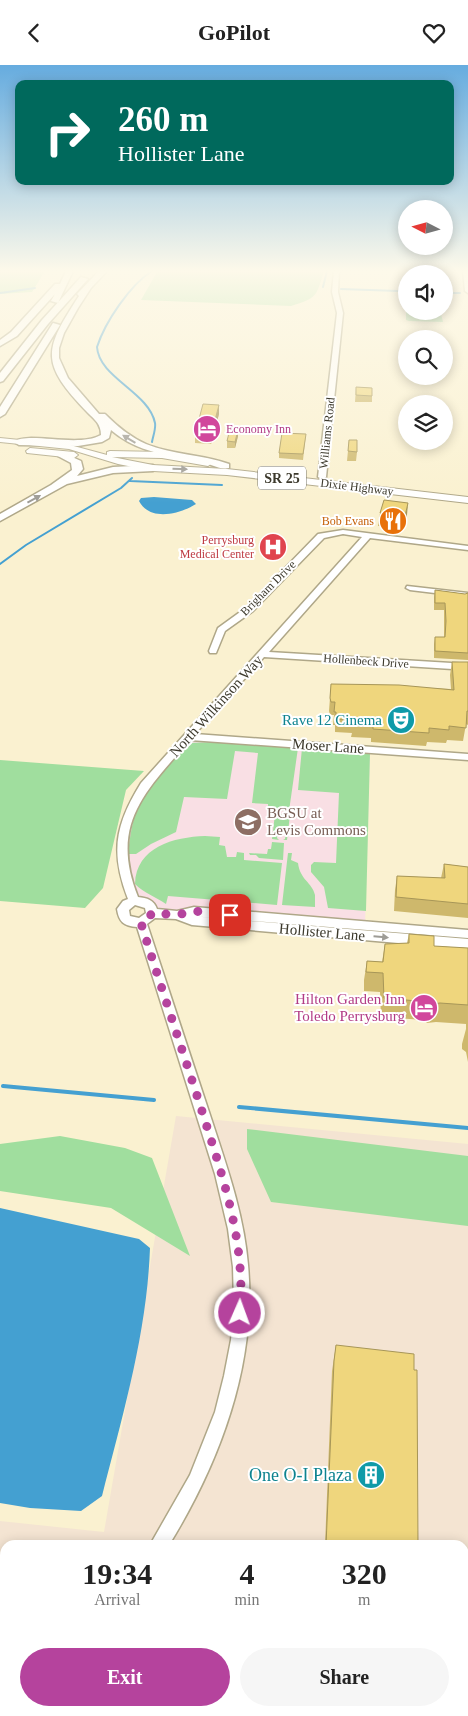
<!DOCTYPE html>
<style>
body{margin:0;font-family:"Times New Roman",serif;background:#f6f6f6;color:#222;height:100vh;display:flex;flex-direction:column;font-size:19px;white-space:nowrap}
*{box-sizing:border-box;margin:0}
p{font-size:16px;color:#767676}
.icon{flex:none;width:28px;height:28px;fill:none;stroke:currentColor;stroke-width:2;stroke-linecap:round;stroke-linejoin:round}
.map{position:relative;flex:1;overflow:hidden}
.details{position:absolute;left:0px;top:1475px;width:469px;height:176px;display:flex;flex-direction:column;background:#fff;border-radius:15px 15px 0 0;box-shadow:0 2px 12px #0003}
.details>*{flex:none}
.top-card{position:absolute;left:15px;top:15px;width:439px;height:105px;border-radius:10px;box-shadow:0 2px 12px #0003;background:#00695c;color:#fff;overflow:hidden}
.needle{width:32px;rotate:276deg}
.fabs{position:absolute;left:398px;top:135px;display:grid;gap:10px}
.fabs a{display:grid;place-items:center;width:55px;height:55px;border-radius:50%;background:#fff;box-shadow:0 2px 12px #0003;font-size:25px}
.pin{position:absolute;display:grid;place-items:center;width:42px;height:42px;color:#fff;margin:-21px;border-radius:10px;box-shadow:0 2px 8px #0006}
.me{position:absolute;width:55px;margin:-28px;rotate:2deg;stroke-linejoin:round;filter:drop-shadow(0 0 4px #0008)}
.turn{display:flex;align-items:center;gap:18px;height:105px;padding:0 20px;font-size:22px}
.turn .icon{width:65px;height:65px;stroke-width:2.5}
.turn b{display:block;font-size:35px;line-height:42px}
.eta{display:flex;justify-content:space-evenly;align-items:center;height:85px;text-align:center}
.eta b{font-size:30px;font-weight:800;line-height:35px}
.cta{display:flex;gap:10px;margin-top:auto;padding:10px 20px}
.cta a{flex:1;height:58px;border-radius:30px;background:#b5439d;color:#fff;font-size:20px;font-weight:800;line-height:58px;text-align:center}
.cta a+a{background:#f6f6f6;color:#222}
header{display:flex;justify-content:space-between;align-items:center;height:65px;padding:0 20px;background:#fff;font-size:22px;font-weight:800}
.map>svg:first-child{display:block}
</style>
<header><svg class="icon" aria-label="back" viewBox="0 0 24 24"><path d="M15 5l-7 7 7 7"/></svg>GoPilot<svg class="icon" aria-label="heart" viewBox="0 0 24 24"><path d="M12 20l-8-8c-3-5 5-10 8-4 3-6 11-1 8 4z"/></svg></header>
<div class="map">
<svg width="468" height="1651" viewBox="0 0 468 1651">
<rect width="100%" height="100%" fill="#faf1d0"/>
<path fill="#f4e4d2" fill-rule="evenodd" d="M176 1051 468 1079V1651H0V1456L104 1467ZM5 1480H464V1646H5Z"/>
<path fill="#f9dfe4" d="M188 672 370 684 365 861 152 848 140 836 124 806 133 741Z"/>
<path fill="#a0de9e" d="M0 206H45L32 227 0 229Z
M187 206H324C316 232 317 233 291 241L141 235 157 207Z
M406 246H432L441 249 443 257 409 256 406 255Z
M212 677 298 683 289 746 268 744V739L252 738 258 688 235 686 227 734 184 732 176 767 151 779 136 789H128C130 771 133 750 141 733 150 714 175 693 189 678Z
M302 683 370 688 366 846 328 843 324 822 311 807V800L314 797 336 798 339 728 298 725Z
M0 695 144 706 126 725 103 823 85 843 0 836Z
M275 749 290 750 287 775H283L285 774 286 767H278L277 773 279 775 272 774Z
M205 771 220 772 219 780 225 781 227 792H236L237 787 244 788V795L282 798 277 840 168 831 166 839C156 832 144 828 135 819 136 782 174 772 205 771Z
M272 777 284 778 283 795 259 793 256 790H250L249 788 267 789 268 784H271Z
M288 788H292L291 795 298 798C300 815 312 817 315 830 315 834 315 838 315 842L282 840Z
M247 1064 468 1091V1161L271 1137 247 1084Z
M60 1071 125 1083 152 1093 190 1191 111 1143 0 1126V1079Z"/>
<path fill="#44a0d1" d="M154 432 192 435 196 439C180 449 150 457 139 436L141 433Z
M0 1143 139 1174 150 1183C147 1268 123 1349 102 1431L81 1446 30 1443 0 1438Z"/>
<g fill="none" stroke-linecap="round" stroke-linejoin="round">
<path stroke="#44a0d1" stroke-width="2" d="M152 206C130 220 105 257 97 282 99 313 149 327 155 358 156 364 153 371 152 377
M323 222 327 206
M341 224 399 226
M0 228 35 223
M452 228H460
M130 416 222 420
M0 499 26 480 121 423 132 413"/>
<path stroke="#44a0d1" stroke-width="4" d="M3 1021 154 1035
M239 1042 468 1063"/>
<defs>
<path id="minor" d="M334 206H339L338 227 343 248 326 412 322 414 318 412 337 248 332 227Z
M463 206H468V228L465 226Z
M343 465 468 481V485L370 473 269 587 468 599V605L264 592 195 669 468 689V695L190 675C145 727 109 759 138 832 147 833 154 835 157 844L177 846 194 842 468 865V873L191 851 468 874V884L192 860 176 854 155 853 147 859C168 923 189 987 210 1050 226 1099 244 1149 248 1200 257 1299 220 1397 169 1480H150L190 1410 215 1347 224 1311 231 1275 234 1239 233 1202 228 1164 215 1109 137 862C124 861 119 857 117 844L123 836 128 834C110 787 115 760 141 718L362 472 343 469 324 473 253 546 225 566 216 588H210L209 586 218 563 247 542 318 469ZM135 840 145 843 146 848 139 853 130 851 129 845Z
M407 521 468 528V532L410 525 406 523Z
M5 1638V1646H19L17 1651H0V1642Z"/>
<path id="major" d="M0 373 70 380 107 390V387L110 386 162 387 208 395 212 398 208 401 162 393 112 392 153 400 227 404 468 432V438L227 410 153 406 118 399 69 384 0 377Z
M30 383 74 387 78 390 74 393 27 388 26 386Z"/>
<path id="highway" d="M66 206H73L58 238 51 236 55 229 17 271 0 281V275L11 267 55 219H60Z
M99 206H107L91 223 78 243 64 268 59 283V293L68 313 99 349H105C117 361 130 372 146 379 172 390 202 389 229 399V403C220 405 210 399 202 397 168 390 138 388 111 365L109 373 102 377 78 381 19 380 14 377C27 366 78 383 101 370 101 359 95 355 88 348 40 298 43 286 79 231L77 229Z
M81 212 88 214 48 259 3 316 0 317V308L42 255Z
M53 258 60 260 5 349 0 352V342Z
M61 387 81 396 83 404 77 411 113 402 153 400 158 403 153 406 113 408 67 419 0 456V449L51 420 72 405 71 398 56 390Z"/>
</defs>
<use href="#minor" stroke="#afa788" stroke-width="3"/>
<use href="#major" stroke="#afa788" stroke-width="2"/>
<use href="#highway" stroke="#afa788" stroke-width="3"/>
<use href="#minor" fill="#fff" fill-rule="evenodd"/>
<use href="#major" fill="#fff" fill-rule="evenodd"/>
<use href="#highway" fill="#fff" fill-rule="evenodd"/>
</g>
<path fill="#ceb86c" d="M356 322 372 323V337H355Z
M219 340V349L211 379 195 378V369Z
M238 365V371L235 383H227V376Z
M306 369 303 395 279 393V388Z
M349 375 357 387 356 396H347Z
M380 448 407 450 403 464 378 461Z
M435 525 465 529 468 528V595L434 593V579L435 572H444V545H434V532Z
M452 597H468V660L466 659 463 676 447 675 446 678 427 677 426 681 371 677V673L351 672 352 668 335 667V660H333L334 650H330L329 646 331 619 451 624 450 610Z
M444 799 468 802V853L394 846 395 825 397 811 441 813Z
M409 869 434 881 468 883V997L466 987 462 984V979L466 964V959L436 957 427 958 424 955 381 952 380 927 364 926V915L367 896 382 897 385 879 407 878Z
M336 1280 418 1480H325L332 1306Z
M383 1646H419V1651H383Z"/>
<path fill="#a79658" d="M219 340V349L211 379V370Z
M238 365V371L235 383V377Z
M408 438 407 450 403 464 405 451Z"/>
<path fill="#efd67d" stroke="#a79658" d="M356 322 372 323V331L356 330Z
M203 339 219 340 211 370 195 369Z
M230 364 238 365 235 377 227 376Z
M282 368 306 369 303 389 279 388Z
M349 375H357V387L348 386Z
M384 435 408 438 405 451 380 448Z
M435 525 465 529 468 528V588L435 586V572H445L446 556 445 538H435Z
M452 597H468V646H467L466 663 449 661V665L429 663V668L373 664V660L353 658V655L336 654V647H334L335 637H331L330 633 331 619 399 620 454 625Z
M444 799 468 802V839L396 832 397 811 445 813Z
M409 869 434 871V881L468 883V940L440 938 431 939 428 937 384 933 383 908 366 907 367 896 383 897 385 879 409 878Z
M336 1280 414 1289V1305H417L418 1480H326L334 1296Z
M387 1646H419V1651H387Z"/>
<defs><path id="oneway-solid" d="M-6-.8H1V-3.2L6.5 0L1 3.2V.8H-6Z" transform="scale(1.25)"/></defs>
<g fill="#9e9c96">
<use href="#oneway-solid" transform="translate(129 374) rotate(-149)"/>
<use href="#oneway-solid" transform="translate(180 404) rotate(2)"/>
<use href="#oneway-solid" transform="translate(34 434) rotate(-29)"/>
<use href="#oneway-solid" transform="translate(381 872) rotate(5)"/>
</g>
<linearGradient id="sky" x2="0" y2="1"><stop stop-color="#66acdf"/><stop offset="0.47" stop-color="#fdf9ea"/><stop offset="1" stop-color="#fdf9ea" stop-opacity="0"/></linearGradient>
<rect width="468" height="438" fill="url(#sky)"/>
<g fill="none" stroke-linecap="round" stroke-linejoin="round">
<path stroke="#b5439d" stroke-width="9" stroke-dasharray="0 16.2" d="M230 850 194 846 177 850 152 848 148 854 141 858C160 919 181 981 201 1043 222 1110 246 1176 240 1248"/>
</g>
<defs>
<symbol id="hotel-disc" viewBox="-11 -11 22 22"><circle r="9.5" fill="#d1479c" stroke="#fff"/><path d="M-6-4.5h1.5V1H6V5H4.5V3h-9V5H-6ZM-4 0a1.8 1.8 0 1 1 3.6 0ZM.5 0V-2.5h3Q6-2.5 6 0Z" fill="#fff"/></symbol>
<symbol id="restaurant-disc" viewBox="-11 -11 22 22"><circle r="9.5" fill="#e8710a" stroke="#fff"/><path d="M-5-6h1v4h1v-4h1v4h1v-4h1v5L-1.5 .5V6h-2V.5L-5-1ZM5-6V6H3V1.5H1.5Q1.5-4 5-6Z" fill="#fff"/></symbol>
<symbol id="hospital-disc" viewBox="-11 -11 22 22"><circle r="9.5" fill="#e0444e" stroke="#fff"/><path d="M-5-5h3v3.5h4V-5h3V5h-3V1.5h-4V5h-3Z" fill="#fff"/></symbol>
<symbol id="theatre-disc" viewBox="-11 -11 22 22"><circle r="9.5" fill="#0f9aa8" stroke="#fff"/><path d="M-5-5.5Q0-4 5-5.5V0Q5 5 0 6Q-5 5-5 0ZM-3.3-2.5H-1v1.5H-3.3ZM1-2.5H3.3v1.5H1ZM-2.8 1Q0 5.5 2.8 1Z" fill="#fff"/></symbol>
<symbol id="university-disc" viewBox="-11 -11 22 22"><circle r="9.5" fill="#8d6e63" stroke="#fff"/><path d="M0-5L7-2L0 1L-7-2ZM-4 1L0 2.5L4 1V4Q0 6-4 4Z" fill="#fff"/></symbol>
<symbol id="building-disc" viewBox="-11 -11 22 22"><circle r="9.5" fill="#0f9aa8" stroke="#fff"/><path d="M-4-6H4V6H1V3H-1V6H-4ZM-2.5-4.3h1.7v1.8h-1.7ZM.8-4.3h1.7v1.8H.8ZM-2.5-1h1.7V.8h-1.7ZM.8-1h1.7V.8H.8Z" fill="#fff"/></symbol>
</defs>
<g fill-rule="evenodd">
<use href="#hotel-disc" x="191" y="348" width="32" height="32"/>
<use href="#restaurant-disc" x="377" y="440" width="32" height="32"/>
<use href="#hospital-disc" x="257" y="466" width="32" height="32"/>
<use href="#theatre-disc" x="385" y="639" width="32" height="32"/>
<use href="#university-disc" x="232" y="741" width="32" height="32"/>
<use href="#hotel-disc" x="408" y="927" width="32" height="32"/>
<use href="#building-disc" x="355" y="1394" width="32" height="32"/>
</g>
<g text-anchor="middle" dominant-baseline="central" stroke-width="4" stroke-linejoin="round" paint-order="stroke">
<g font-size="12" fill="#b23c85" stroke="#fff" text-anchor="start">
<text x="226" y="364">Economy Inn</text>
</g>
<g font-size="12" fill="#3c392c" stroke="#fff">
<text transform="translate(327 368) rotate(-84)">Williams Road</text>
<text transform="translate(357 422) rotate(7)">Dixie Highway</text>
<text transform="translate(268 523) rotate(-45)">Brigham Drive</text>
<text transform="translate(366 596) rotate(4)">Hollenbeck Drive</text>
</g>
<g font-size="12" fill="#c56008" stroke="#fff" text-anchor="end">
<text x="374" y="456">Bob Evans</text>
</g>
<g font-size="12" fill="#be3a42" stroke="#fff" text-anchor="end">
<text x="254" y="475">Perrysburg<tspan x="254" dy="14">Medical Center</tspan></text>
</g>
<rect fill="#fff" stroke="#76746b" stroke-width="1" x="258" y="401.5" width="48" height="23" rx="4"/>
<g font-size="14" font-weight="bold" fill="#3c392c">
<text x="282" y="413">SR 25</text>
</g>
<g font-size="15" fill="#3c392c" stroke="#fff">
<text transform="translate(216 641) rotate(-48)">North Wilkinson Way</text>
<text transform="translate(328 681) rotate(4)">Moser Lane</text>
<text transform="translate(322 867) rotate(5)">Hollister Lane</text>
</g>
<g font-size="15" fill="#0d838f" stroke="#fff" text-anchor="end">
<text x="382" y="655">Rave 12 Cinema</text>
</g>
<g font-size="15" fill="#785e54" stroke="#fff" text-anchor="start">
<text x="267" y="748">BGSU at<tspan x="267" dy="17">Levis Commons</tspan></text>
</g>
<g font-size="15" fill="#b23c85" stroke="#fff" text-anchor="end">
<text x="405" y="934">Hilton Garden Inn<tspan x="405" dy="17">Toledo Perrysburg</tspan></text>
</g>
<g font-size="18" fill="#0d838f" stroke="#fff" text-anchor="end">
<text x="352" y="1410">One O-I Plaza</text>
</g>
</g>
</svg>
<div class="fabs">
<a><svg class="needle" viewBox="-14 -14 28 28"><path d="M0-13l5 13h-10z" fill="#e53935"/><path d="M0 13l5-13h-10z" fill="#767676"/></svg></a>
<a><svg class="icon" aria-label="sound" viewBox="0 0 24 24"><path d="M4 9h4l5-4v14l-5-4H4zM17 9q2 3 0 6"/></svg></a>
<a><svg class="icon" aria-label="search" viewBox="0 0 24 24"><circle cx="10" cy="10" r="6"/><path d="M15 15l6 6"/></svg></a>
<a><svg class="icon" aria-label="layers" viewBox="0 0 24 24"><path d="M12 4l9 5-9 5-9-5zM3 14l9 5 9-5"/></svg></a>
</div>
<div class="pin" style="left:230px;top:850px;background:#d93025"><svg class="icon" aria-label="arrive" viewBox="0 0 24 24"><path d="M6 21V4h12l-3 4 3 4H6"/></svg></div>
<svg class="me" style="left:240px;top:1248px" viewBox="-20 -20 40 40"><circle r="17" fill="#b5439d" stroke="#fff" stroke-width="3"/><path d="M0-11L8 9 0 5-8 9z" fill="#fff"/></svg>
<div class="top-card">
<div class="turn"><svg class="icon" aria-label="right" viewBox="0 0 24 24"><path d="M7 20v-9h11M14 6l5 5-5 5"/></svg><div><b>260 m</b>Hollister Lane</div></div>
</div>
<section class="details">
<div class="eta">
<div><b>19:34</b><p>Arrival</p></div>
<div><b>4</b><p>min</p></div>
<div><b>320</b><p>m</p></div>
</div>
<div class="cta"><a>Exit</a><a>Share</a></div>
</section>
</div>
